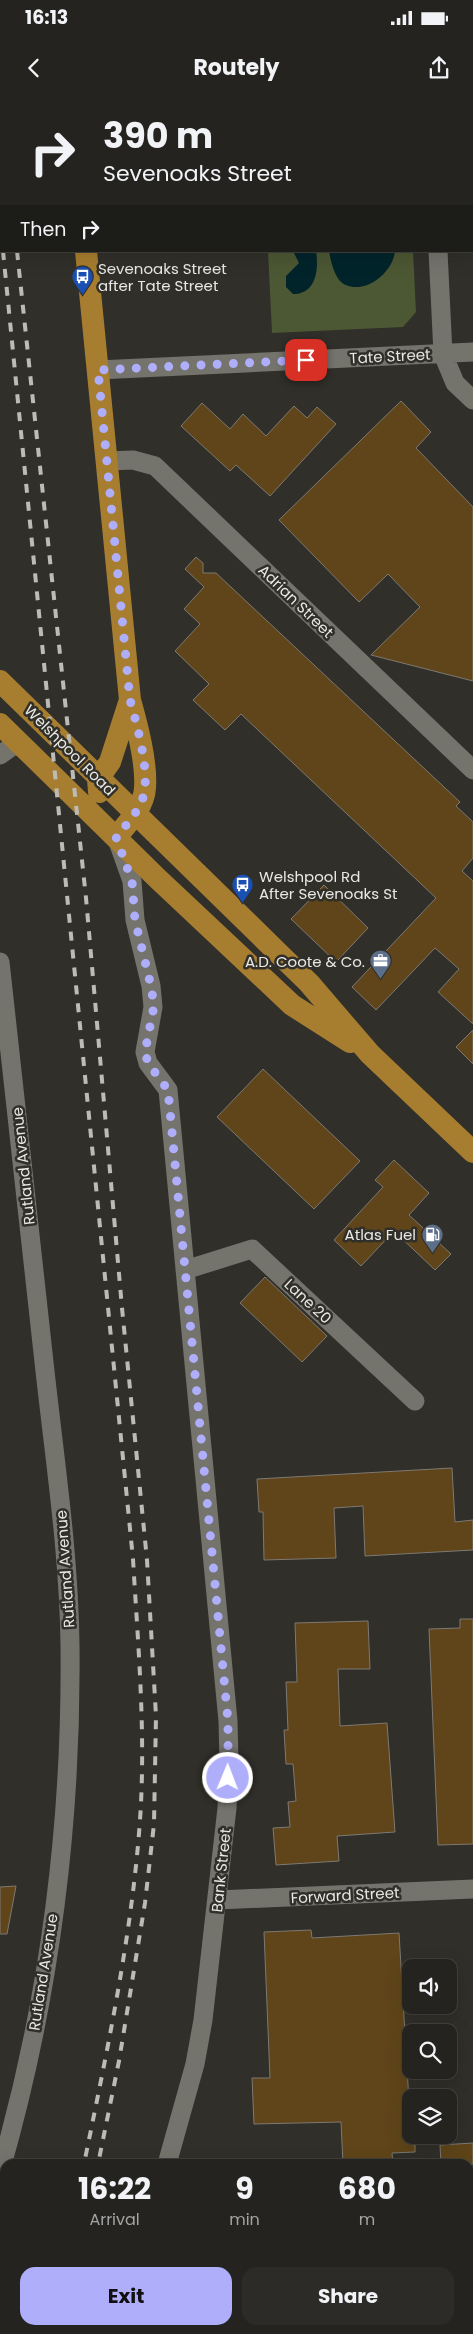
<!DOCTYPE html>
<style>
body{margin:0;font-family:Poppins,sans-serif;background:#2c2b28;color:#f1f3f6;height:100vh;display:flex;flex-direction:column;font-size:19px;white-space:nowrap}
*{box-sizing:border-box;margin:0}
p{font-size:16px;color:#a3a4a4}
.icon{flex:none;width:28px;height:28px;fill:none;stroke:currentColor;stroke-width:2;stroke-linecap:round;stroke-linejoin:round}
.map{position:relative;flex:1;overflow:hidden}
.panel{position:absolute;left:0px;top:2059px;width:474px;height:176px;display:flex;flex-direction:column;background:#24231f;border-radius:15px 15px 0 0;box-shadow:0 5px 20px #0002,0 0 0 1px #41403d}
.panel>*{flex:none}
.hud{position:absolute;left:0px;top:0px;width:474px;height:152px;box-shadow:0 5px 20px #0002,0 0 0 1px #41403d;background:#24231f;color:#f1f3f6;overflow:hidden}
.controls{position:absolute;left:402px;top:1859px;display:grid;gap:10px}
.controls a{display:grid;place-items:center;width:55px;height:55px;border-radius:10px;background:#24231f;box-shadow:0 5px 20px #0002,0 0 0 1px #41403d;font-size:25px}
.pin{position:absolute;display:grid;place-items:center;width:42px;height:42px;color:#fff;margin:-21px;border-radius:10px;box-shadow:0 2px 8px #0006}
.me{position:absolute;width:55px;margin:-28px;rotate:1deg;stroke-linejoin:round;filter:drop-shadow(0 0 4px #0008)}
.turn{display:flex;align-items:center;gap:18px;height:105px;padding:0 20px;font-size:22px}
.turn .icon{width:65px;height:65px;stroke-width:2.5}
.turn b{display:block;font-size:35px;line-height:42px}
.then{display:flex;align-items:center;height:48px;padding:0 20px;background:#0003;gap:10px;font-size:19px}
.eta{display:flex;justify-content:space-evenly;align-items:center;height:85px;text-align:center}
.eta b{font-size:30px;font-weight:700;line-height:35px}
.action{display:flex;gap:10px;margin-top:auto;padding:10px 20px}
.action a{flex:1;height:58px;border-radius:15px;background:#afaefa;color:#111;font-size:20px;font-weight:700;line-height:58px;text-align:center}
.action a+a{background:#2c2b28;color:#f1f3f6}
.status{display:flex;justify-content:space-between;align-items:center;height:35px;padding:0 25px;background:#24231f;direction:ltr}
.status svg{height:14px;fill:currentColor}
header{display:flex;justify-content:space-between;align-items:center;height:65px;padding:0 20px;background:#24231f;font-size:22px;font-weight:700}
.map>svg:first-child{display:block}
</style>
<div class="status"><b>16:13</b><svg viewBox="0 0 49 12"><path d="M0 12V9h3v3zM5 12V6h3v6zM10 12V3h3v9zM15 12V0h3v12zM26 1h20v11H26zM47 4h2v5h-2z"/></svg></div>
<header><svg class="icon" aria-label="back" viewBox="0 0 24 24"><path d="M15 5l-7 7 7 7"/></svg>Routely<svg class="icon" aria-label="share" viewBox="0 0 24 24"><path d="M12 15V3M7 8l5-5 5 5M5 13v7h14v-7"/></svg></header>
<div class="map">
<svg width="473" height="2234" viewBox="0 0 473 2234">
<rect width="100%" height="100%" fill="#302f29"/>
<path fill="#4c5733" d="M268 151H413L416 212 403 227 272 233Z"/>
<path fill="#01242b" d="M293 151H316C319 170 316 194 293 194L286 187V176L299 163Z
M329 151H395C393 172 367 194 346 185 335 181 331 162 329 151Z"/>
<path fill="#5f4519" stroke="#7e7973" d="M401 301 431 332 416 348 473 407V581L371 555 420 507 388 474 359 502 279 420Z
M202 303 230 329 243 314 266 336 294 306 307 318 317 307 336 324 270 396 236 365 230 371 181 326Z
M196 457 203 463V473H216L460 702 456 706 473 722V758L462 771 473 781V924L438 892 459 869 435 848 376 910 352 887 436 798 241 614 225 630 193 600 209 584 175 551 200 524 184 509 204 487 185 469Z
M324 785 368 828 336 862 291 819Z
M473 930V964L456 947Z
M263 969 360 1061 314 1109 217 1017Z
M394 1060 429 1093 409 1115 451 1154 435 1170 394 1131 361 1166 334 1140 383 1087 375 1080Z
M265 1177 327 1236 302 1262 240 1203Z
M452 1368 455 1422 473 1420V1450L365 1456 363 1406 334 1408 336 1458 264 1460 263 1412H259L257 1379Z
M460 1519H473V1744L438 1745 429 1529 460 1528Z
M368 1521 370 1569H338L340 1626 387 1623 395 1732 337 1736 339 1761 276 1765 273 1728 290 1727 288 1702 296 1701 293 1664H286L284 1630H288L286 1582H297L295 1523Z
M16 1786 7 1834H0V1787Z
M311 1830 312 1838 399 1833 411 2035H415V2052L392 2053 393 2064H343L341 2022 254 2024 252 1978H270L264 1832Z
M473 2043V2064H441L440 2045Z"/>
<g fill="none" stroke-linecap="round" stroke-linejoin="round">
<path stroke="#74736c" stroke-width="19" d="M431 0V1
M438 151 443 254 455 283 473 300
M98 270 473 252
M107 361 133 360 155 366 473 670
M0 655 11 647 21 645
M117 739 132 781 135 820 151 886 153 907 145 952 148 963 168 990 228 1621 229 1663 227 1708 203 1920 195 1964 167 2064
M0 862C15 998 30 1134 45 1271 55 1362 69 1454 70 1545 72 1723 49 1902 0 2072
M185 1170 252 1149 415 1301
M218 1800 473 1789
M112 2234 113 2230"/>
<path stroke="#a77d2f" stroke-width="22" d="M71 0V1
M86 151 130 600C137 625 147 662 145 688 144 707 128 723 116 737
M0 581 309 883 370 954 473 1052
M0 624 157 778 292 905 350 942
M99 692 98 679 110 662 130 600"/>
<path stroke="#bcbbb6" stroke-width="4" stroke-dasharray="9 9" stroke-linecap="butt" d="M1 0V2
M0 118 1 130
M3 151 133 1459C138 1545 146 1633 140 1720 132 1835 107 1951 84 2064
M17 151 86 798 122 1208 147 1460 156 1616 154 1724 145 1803 119 1961 98 2064
M48 2234 49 2230
M64 2234 65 2230"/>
</g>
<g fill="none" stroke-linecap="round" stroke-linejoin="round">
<path stroke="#afaefa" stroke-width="9" stroke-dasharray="0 16.2" d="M228 1678V1621L168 990 148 963 145 952 154 906 151 886 135 820 132 781 116 737C128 723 144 706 145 687 147 661 137 625 130 600L98 270 306 260"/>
</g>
<defs>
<symbol id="bus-pin" viewBox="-11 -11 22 30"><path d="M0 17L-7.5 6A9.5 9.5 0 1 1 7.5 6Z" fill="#1a4fb4" stroke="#302f29"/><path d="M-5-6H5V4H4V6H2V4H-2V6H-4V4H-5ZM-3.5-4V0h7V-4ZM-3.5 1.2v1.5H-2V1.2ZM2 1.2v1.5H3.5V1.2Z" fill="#fff"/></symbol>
<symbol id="office-pin" viewBox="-11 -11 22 30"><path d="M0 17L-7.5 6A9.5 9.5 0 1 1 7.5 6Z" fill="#5c6f8a" stroke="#302f29"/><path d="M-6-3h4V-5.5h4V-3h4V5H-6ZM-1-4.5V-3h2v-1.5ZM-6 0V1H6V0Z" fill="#fff"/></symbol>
<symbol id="fuel-pin" viewBox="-11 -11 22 30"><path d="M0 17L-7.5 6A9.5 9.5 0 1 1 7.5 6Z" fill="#5c6f8a" stroke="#302f29"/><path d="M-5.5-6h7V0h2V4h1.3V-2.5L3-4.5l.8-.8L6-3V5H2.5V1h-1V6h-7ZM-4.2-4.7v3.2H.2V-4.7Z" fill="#fff"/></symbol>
</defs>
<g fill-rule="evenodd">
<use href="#bus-pin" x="70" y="164" width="25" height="34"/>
<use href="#bus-pin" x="230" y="772" width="25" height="34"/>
<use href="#office-pin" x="368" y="848" width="25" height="34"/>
<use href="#fuel-pin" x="420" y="1122" width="25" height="34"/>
</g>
<g text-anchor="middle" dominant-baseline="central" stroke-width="5" stroke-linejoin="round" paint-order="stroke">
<g font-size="15" fill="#e9e8e4" stroke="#302f29" text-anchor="start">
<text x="98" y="168">Sevenoaks Street<tspan x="98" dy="17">after Tate Street</tspan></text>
<text x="259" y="776">Welshpool Rd<tspan x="259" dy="17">After Sevenoaks St</tspan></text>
<text x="365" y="861" text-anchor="end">A.D. Coote &amp; Co.</text>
<text x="416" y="1134" text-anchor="end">Atlas Fuel</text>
</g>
<g font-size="15" fill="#e9e8e4" stroke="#302f29">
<text transform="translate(390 256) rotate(-3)">Tate Street</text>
<text transform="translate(296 501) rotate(44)">Adrian Street</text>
<text transform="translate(70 650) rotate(45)">Welshpool Road</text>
<text transform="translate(23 1066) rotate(-96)">Rutland Avenue</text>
<text transform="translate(308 1201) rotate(43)">Lane 20</text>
<text transform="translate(65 1469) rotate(-94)">Rutland Avenue</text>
<text transform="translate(221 1770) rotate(-84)">Bank Street</text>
<text transform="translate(345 1795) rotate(-3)">Forward Street</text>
<text transform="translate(43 1872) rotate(-81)">Rutland Avenue</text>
</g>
</g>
</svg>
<div class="controls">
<a><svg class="icon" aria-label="sound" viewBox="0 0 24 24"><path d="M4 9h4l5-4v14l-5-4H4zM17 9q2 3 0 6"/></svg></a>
<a><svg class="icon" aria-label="search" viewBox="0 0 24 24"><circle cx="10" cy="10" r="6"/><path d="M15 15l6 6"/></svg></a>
<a><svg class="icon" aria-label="layers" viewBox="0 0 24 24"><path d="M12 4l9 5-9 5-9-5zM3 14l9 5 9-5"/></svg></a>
</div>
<div class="pin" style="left:306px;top:260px;background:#d93025"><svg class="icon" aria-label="arrive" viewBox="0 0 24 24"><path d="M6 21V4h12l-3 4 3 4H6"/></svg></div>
<svg class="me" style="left:228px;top:1678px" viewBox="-20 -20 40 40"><circle r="17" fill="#afaefa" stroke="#fff" stroke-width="3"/><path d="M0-11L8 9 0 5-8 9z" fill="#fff"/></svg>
<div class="hud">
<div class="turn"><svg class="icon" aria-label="right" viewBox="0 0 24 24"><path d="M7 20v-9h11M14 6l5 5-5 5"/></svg><div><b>390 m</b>Sevenoaks Street</div></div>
<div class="then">Then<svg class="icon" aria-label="right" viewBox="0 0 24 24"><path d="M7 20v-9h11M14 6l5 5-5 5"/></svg></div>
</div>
<section class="panel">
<div class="eta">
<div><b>16:22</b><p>Arrival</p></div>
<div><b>9</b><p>min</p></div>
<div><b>680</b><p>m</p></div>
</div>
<div class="action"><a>Exit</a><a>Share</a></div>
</section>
</div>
